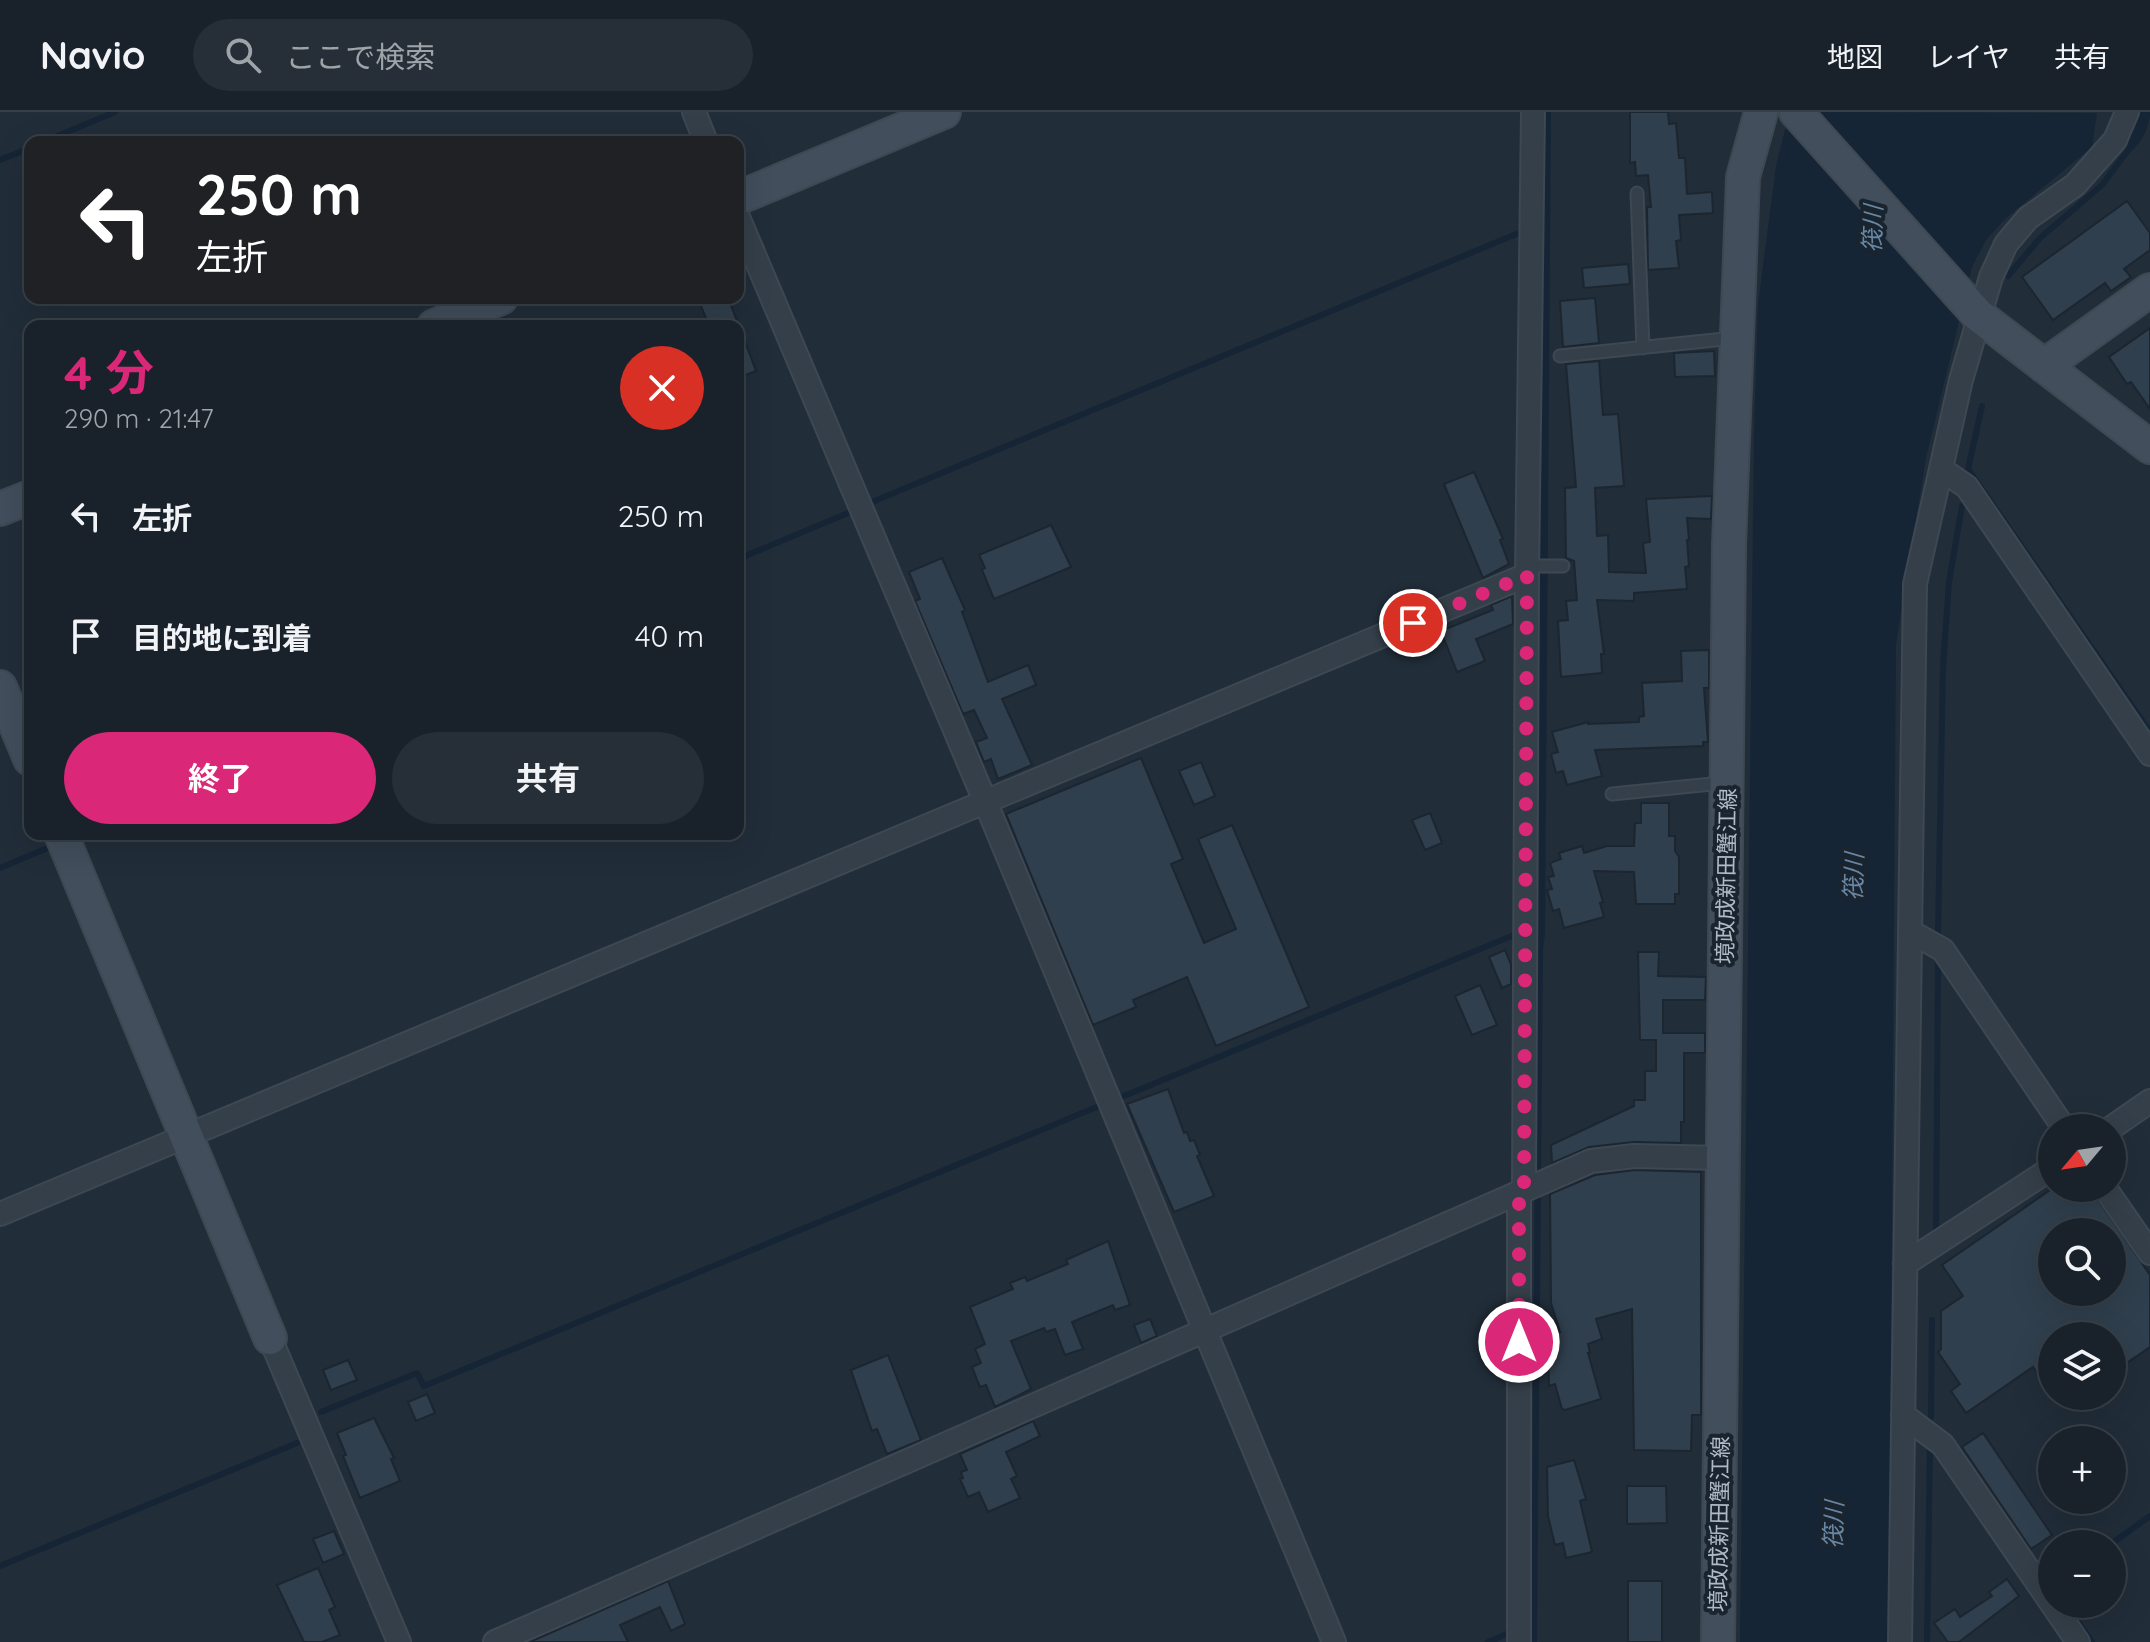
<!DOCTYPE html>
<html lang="ja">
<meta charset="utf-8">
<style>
body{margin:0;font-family:Quicksand,"Noto Sans JP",sans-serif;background:#262f37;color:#f1f3f6;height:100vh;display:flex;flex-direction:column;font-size:30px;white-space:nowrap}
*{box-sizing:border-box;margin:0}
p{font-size:26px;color:#9fa4a9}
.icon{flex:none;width:44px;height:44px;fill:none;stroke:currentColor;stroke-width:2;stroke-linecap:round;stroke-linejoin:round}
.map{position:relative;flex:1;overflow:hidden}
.sheet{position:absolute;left:24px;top:208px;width:720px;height:520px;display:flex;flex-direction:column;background:#19222b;border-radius:16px;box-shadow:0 8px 32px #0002,0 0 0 2px #373f47}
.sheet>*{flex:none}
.hud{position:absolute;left:24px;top:24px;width:720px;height:168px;border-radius:16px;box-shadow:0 8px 32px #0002,0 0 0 2px #373f47;background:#202124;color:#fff;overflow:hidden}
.needle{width:52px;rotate:241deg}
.controls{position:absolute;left:2038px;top:1002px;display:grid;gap:16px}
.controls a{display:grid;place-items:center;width:88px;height:88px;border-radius:50%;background:#19222b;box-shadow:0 8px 32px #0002,0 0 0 2px #373f47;font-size:40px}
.pin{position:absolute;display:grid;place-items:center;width:68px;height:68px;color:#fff;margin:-34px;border:4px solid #fff;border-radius:50%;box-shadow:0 2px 8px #0007}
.me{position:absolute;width:88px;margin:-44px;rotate:0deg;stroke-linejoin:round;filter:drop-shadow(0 0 6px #0008)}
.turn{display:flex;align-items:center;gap:28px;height:168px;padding:0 40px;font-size:36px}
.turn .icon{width:104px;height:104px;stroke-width:2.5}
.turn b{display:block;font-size:56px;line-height:68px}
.round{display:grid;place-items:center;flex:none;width:84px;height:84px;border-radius:42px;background:#262f37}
.overview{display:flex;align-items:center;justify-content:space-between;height:136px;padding:0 40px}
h1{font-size:48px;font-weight:700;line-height:60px;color:#db2777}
.action{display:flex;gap:16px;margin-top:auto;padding:16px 40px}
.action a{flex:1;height:92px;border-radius:48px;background:#db2777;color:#fff;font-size:32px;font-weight:700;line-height:92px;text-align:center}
.action a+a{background:#262f37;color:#f1f3f6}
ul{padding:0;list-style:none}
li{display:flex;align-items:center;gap:24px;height:120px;padding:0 40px}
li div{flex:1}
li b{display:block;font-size:30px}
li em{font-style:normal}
header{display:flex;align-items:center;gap:48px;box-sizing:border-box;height:112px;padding:0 40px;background:#19222b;border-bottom:2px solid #373f47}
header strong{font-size:38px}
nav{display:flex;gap:44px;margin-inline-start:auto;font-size:28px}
.search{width:560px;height:72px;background:#262f37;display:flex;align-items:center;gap:20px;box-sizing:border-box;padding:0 28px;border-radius:44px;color:#9fa4a9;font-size:30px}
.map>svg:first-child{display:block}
</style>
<header>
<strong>Navio</strong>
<div class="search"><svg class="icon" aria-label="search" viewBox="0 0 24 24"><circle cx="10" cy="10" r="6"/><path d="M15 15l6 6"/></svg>ここで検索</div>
<nav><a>地図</a><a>レイヤ</a><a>共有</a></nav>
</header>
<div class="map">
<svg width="2150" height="1530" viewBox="0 0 2150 1530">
<rect width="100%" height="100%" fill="#212d39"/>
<path fill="#152536" d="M1543 0H1551L1545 822 1543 837 1537 1530H1531Z
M1794 0 2097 1 2092 35 2006 106 1986 128 1972 155 1926 346 1896 532 1889 1530H1740L1754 318 1758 192 1776 54 1785 18Z
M2141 0H2150C2150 14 2142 32 2130 39L2128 30Z"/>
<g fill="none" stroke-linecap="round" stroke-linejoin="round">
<path stroke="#152536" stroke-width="6" d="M43 30 115 0
M0 48 30 36
M2008 164 2040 126 2102 73 2132 33
M1982 294 1968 357 2150 620
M872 390 1521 120
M738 447 848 401
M0 756 50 735
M1938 821 1943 554 1949 470 1962 394
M1124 984 1514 823
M1936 1125 1938 847
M321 1300 417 1261 424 1274 1099 994
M1931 1305 1932 1208
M2111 1432 2150 1404
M0 1454 297 1331
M2065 1492 2092 1530
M1488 1530 1509 1521
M1927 1530 1930 1332"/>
</g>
<path fill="#303f4d" stroke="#1c2630" stroke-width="2" fill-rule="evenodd" d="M1630 0H1668L1669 12 1676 11 1679 46H1685L1687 82 1712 80 1713 101 1679 103 1681 128 1676 129 1679 156 1648 158 1647 95H1651L1648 63 1636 64 1635 50 1630 51Z
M2127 89 2150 121V138L2124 157 2131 165 2111 179 2105 171 2053 208 2022 165Z
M1628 152 1630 172 1584 176 1582 156Z
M698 186H728L739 214H709Z
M1595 186 1599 231 1563 235 1560 189Z
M740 216 756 259 738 266V217Z
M2150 216V297L2131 270 2127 272 2109 245Z
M1714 239 1715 264 1675 265 1674 241Z
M1599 249 1603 303 1618 302 1624 374 1595 376 1597 424 1608 423 1609 460 1646 461 1643 431 1650 430 1646 387 1712 384 1711 407 1687 406 1689 428H1687L1689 454 1685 455 1687 477 1634 481V489L1597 488 1604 542H1601L1602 561 1561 565 1558 509 1568 508 1566 489 1577 488 1574 449 1566 446 1565 376 1576 375 1566 252Z
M1474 360 1503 427 1500 428 1509 452 1483 466 1444 372Z
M1051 413 1071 455 994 487 982 458 985 456 979 443Z
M942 446 965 498 962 500 988 570 1028 553 1036 573 1002 587 1032 653 998 667 991 647 984 650 976 630 987 626 974 598 963 602 915 489 920 487 909 460Z
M1512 484 1513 512 1476 527 1485 549 1457 560 1441 519 1493 498 1491 493Z
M1709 538V576H1704L1708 630H1703V634L1595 638 1602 664 1567 673 1563 659 1556 661 1551 642 1558 640 1552 620 1588 610V612L1639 610V605L1644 604 1642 571 1682 569 1681 539Z
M1141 646 1183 747 1171 752 1204 831 1236 817 1198 727 1232 713 1309 895 1216 934 1187 865 1133 888 1136 895 1093 913 1006 702Z
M1201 650 1215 684 1194 693 1179 659Z
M1641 691H1669V724H1675V739L1679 745V782H1675V792H1636L1634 760 1594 759 1603 790 1600 791 1604 805 1564 816 1559 797 1553 799 1547 778 1552 777 1548 765 1554 764 1550 751 1561 747 1559 741 1582 734 1584 741 1607 734H1634L1635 711H1641Z
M1430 701 1442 731 1425 738 1412 708Z
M1505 838 1511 853V872L1502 876 1489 845Z
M1638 840H1659L1658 864 1706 865 1705 888H1663V921H1705V941H1684V1010H1681V1031L1634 1030 1589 1035 1552 1051 1551 1033 1634 994V988H1645V959H1656V928H1640Z
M1480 873 1497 913 1472 923 1455 884Z
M1168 977 1184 1021 1187 1020 1190 1029 1194 1028 1200 1043 1197 1044 1214 1084 1174 1100 1127 992Z
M1635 1058 1701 1060V1303H1692L1691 1339 1634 1338 1632 1197 1596 1207 1602 1227 1588 1232 1590 1241H1588L1601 1287 1565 1298 1562 1297 1555 1272 1549 1274 1548 1241 1553 1240 1548 1224 1560 1220 1551 1191 1550 1082 1595 1063Z
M2053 1076H2090L2150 1163V1235L2112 1261V1224H2075L2071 1219 2063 1224H2052V1284L2033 1255 1966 1301 1951 1279 1960 1272 1938 1240 1941 1237V1199L1963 1184 1942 1153ZM2052 1120H2112V1180H2052Z
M1108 1129 1130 1193 1115 1198 1113 1193 1072 1210 1083 1237 1065 1243 1055 1217 1046 1220 1044 1216 1011 1229 1031 1277 995 1295 986 1273 980 1275 972 1255 981 1251 975 1237 985 1232 970 1195 1013 1177 1010 1171 1025 1165 1027 1169 1068 1152 1066 1148Z
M1150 1207 1157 1224 1141 1231 1134 1213Z
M888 1243 921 1328 887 1342 877 1317 872 1319 851 1258Z
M348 1248 357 1268 331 1278 323 1258Z
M427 1282 435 1301 416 1309 408 1290Z
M374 1306 394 1346 391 1347 400 1369 360 1386 343 1344 346 1343 337 1321Z
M1033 1309 1040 1324 1006 1340 1017 1364 1011 1367 1020 1386 988 1400 979 1380 968 1385 960 1367 963 1366 961 1360 967 1358 960 1342Z
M1983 1321 2052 1423 2031 1437 1962 1335Z
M1574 1348 1586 1387 1580 1389 1592 1440 1566 1446 1563 1431 1555 1433 1548 1404 1547 1355Z
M1627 1374H1666L1667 1411 1627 1412Z
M334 1419 344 1442 323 1451 313 1427Z
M318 1456 335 1495 329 1498 340 1523 322 1530H304L277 1473Z
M2007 1467 2019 1484 1959 1530H1948L1934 1511 1955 1497 1960 1505 1992 1484 1989 1480Z
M668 1469 685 1512 671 1519 660 1495 620 1513 628 1530H530Z
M1628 1469H1662V1530H1628Z"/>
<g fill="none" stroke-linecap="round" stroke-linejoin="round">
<defs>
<path id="lane" d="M1637 81 1643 236
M1560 244 1734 226
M1527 454H1563
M1612 682 1722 671"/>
<path id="street" d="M694 0 706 30
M738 105 985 689 1334 1530
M1941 357 1967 375 2150 642
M1911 820 1943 838 2064 1016
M2111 1016 2150 989
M2105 1076 2150 1141
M1524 1078 1527 463 1533 0
M0 1102 1527 463
M1905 1152 2052 1056
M270 1226 399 1530
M1903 1303 1943 1333 2078 1530
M495 1530 1591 1049 1634 1044 1723 1046
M1519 1530V1080
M1900 1530 1915 472 1961 268 1991 165 2006 132 2028 106 2075 73 2115 28 2127 0"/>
<path id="secondary" d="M1796 0 1978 203 2150 335
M738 86 944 0
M434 214 501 186
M2044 254 2150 178
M0 397 30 385
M0 575 30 647
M61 722 270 1226
M1718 1530 1729 433 1743 65 1761 0"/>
</defs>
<use href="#lane" stroke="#3e4853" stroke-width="15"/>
<use href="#street" stroke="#3e4853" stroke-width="26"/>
<use href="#secondary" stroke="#3e4853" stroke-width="36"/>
<use href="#lane" stroke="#343f49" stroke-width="11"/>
<use href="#street" stroke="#343f49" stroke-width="22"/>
<use href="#secondary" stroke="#424e5c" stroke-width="32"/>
</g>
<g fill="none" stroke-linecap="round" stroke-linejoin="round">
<path stroke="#db2777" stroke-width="14" stroke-dasharray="0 25.2" d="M1413 511 1527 463 1524 1078 1519 1080V1230"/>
</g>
<g text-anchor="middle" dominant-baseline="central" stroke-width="8" stroke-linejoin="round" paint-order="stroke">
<g font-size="22" fill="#afbac6" stroke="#1a242e">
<text transform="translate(1726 764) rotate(-89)">境政成新田蟹江線</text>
<text transform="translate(1719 1412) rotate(-89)">境政成新田蟹江線</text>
</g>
<g font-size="24" font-style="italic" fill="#6887a5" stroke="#1a242e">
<text transform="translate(1872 117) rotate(-88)">筏川</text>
<text transform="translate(1853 765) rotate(-88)">筏川</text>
<text transform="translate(1833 1413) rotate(-88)">筏川</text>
</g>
</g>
</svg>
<div class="controls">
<a><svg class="needle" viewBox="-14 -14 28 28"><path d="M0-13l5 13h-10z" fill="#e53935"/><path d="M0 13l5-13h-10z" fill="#9fa4a9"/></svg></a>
<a><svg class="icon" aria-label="search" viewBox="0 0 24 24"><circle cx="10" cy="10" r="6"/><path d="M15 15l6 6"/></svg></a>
<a><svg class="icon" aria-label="layers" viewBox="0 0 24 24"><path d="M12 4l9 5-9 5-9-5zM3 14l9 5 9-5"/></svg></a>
<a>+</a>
<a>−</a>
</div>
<div class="pin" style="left:1413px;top:511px;background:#d93025"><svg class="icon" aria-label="arrive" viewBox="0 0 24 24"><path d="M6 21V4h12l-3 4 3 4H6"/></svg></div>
<svg class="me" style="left:1519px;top:1230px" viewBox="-20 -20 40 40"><circle r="17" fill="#db2777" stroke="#fff" stroke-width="3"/><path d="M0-11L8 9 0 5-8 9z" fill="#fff"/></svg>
<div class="hud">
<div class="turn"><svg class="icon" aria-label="left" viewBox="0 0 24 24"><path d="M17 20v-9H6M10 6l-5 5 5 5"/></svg><div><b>250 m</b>左折</div></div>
</div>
<section class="sheet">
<div class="overview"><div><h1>4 分</h1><p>290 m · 21:47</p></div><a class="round" style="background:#d93025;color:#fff"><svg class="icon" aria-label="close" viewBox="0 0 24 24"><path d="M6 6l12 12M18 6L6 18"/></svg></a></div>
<ul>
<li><svg class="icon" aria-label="left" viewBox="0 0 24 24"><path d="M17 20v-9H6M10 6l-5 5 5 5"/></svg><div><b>左折</b></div><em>250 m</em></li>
<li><svg class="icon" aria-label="arrive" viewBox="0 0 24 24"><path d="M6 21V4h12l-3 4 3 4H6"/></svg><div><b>目的地に到着</b></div><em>40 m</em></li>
</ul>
<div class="action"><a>終了</a><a>共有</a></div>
</section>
</div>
